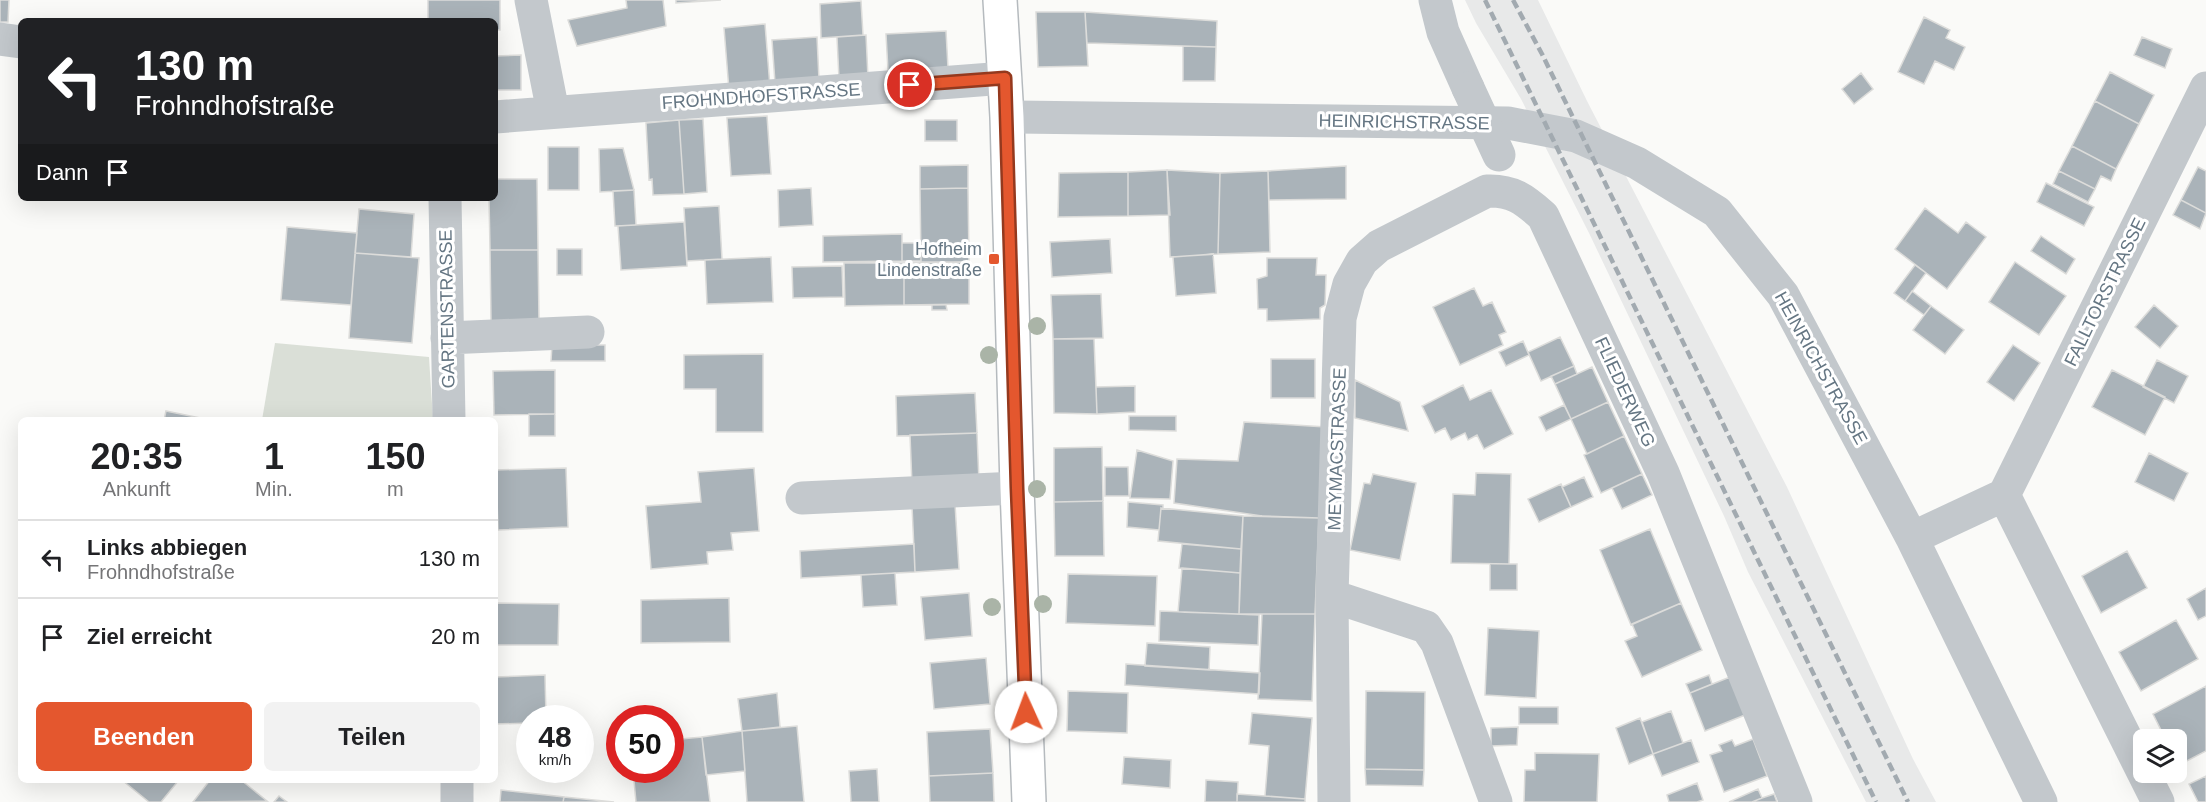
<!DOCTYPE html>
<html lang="de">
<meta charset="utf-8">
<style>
body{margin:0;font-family:Helvetica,sans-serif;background:#f2f2f2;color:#202124;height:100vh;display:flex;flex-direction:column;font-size:22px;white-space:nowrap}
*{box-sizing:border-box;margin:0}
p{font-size:20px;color:#757577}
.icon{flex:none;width:33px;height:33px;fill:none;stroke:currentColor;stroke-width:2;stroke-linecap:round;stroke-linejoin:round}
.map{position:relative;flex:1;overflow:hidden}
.sheet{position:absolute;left:18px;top:417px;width:480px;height:366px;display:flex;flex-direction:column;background:#fff;border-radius:9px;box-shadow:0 6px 24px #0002}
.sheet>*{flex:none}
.top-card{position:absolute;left:18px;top:18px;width:480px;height:183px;border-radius:9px;box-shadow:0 6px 24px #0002;background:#202124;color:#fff;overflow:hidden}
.fabs{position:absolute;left:2133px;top:729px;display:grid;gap:12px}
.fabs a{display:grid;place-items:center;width:54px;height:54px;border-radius:9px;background:#fff;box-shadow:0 6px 24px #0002;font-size:30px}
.speed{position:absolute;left:516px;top:705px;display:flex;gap:12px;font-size:30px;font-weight:700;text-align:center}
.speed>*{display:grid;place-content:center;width:78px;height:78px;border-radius:50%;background:#fff;box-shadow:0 6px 24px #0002;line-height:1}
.speed small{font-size:15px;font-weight:400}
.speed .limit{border:9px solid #d22;background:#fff;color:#111}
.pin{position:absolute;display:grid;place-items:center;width:51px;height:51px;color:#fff;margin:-26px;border:3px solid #fff;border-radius:50%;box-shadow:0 2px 6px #0007}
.me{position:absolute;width:66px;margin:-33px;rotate:358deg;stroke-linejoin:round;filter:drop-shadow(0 0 4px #0008)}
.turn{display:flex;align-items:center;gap:21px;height:126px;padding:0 18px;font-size:27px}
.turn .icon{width:78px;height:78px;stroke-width:2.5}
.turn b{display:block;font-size:42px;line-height:51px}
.then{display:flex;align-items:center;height:57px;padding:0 18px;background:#0003;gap:12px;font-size:22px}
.eta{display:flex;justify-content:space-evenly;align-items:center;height:102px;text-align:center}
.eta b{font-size:36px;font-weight:700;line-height:42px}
.action{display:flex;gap:12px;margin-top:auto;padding:12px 18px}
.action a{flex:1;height:69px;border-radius:9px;background:#e4572e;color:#fff;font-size:24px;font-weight:700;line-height:69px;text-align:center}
.action a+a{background:#f2f2f2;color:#202124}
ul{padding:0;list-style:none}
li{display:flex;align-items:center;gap:18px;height:78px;padding:0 18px;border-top:2px solid #e0e0e0}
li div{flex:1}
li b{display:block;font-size:22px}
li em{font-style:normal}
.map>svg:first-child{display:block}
</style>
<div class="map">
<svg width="2206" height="802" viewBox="0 0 2206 802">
<rect width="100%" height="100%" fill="#fafaf8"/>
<path fill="#e8e9e9" d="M1465 0H1538L1587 101 1787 487 1913 759 1936 802H1866L1748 572 1724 516 1589 233 1521 99 1476 23Z"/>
<path fill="#dadfd7" d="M275 343 429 357 433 420H262Z"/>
<path fill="#aab3b9" stroke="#dcdcda" stroke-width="1.5" d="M0 0H9L8 22H0Z
M428 0H500V30H495V21H428Z
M626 0H663L666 26 577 46 568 20 627 8Z
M676 0H721L676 3Z
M861 1 863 35 821 38 820 4Z
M1036 12H1085L1088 66 1038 67Z
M1085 12 1217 21 1216 47 1087 43Z
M1924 17 1950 30 1946 38 1965 47 1954 70 1935 61 1924 84 1898 72Z
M765 24 770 87 729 90 724 28Z
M946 31 948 68 888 71 886 34Z
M866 35 868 78 839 79 837 37Z
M817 37 819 80 775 83 772 40Z
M2142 37 2172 49 2165 68 2134 55Z
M1183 46 1216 47 1215 81H1183Z
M521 55V90H495V56Z
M2110 72 2154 95 2139 124 2095 101Z
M1861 73 1873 89 1854 104 1842 89Z
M2095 101 2139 124 2116 169 2072 146Z
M767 116 771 174 731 176 727 118Z
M703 119 707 192 684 194 679 120Z
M679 120 684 194 653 195 652 179 649 180 646 123Z
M925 120H957V141H925Z
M2072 146 2116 169 2111 181 2101 176 2095 189 2059 171Z
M548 147H579V190H548Z
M623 148 634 190 600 192 599 149Z
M968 165V188L920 189V166Z
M1346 166V199L1269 200 1268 171Z
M2198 167 2206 171V213L2181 200Z
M1167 170 1170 215 1128 216V172Z
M1167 170 1220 173 1218 254 1170 257Z
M1268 171 1270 252 1218 254 1220 173Z
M2059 171 2095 189 2088 202 2053 184Z
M1128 172V216L1058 217 1059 173Z
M495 179H537L538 250H490L489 198H495Z
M2046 183 2094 207 2084 226 2037 202Z
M811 188 813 225 779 227 778 190Z
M968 188 969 262H921L920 189Z
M634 190 636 225 615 226 613 191Z
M2181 200 2206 213 2200 229 2173 215Z
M719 206 722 259 687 261 684 208Z
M1925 208 1958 233 1966 222 1986 237 1947 289 1895 249Z
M359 209 414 214 411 257 355 253Z
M684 222 687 266 621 270 618 226Z
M287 227 357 233 351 305 281 300Z
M902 234V261L823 262V236Z
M2041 236 2075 259 2066 274 2031 251Z
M1110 239 1112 273 1052 277 1050 242Z
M902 243H921V261H902Z
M557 249H582V275H557Z
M490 250H538L539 320 491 321Z
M355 253 419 258 412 343 349 338Z
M1213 254 1216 293 1176 296 1173 257Z
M771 257 773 302 707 304 705 260Z
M1267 258H1317L1316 275H1326L1325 305 1320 308V319L1267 321V309H1258L1257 279 1267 276Z
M969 262V304L904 305V263Z
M2015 262 2066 296 2039 335 1989 302Z
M844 263H904V305L845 306Z
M1915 265 1926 273 1905 301 1894 293Z
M842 266 843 297 793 298 792 267Z
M1474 288 1483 306 1492 302 1506 332 1499 335 1503 345 1460 365 1433 307Z
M1912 291 1931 306 1924 315 1905 301Z
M1101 294 1103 338 1053 339 1051 295Z
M932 305H946L947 310H932Z
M2154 305 2178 326 2160 348 2135 327Z
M1931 306 1964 330 1945 354 1913 330Z
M1560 337 1574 366 1541 381 1528 352Z
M1053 339H1094L1097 414 1054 413Z
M1523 341 1529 355 1506 366 1499 352Z
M552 345H605V361H551Z
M2013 345 2040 363 2014 401 1987 382Z
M763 354V432H716V389H684V355Z
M1271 359H1315V398H1271Z
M2157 360 2188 376 2174 403 2143 387Z
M1574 366 1577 374 1555 384 1551 376Z
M1592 367 1608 402 1571 419 1555 384Z
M555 370V414L494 415 493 371Z
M2112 370 2165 397 2145 435 2092 407Z
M1355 380 1400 402 1408 431 1355 418Z
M1463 385 1470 400 1491 390 1513 434 1484 449 1477 435 1468 440 1465 433 1451 440 1445 428 1435 433 1422 406Z
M1135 386V412L1097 414 1096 387Z
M975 393 977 433 897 436 896 396Z
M1608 402 1624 436 1587 454 1571 419Z
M1564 405 1571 419 1546 431 1539 417Z
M166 411 210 420H164Z
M529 414H555V436H529Z
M1129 416H1176V431L1129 430Z
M1244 422 1326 427 1319 518 1262 516 1174 503 1177 459 1238 461Z
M977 433 979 482 912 485 910 435Z
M1624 436 1642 474 1601 493 1584 455Z
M1102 447 1103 501 1054 502V448Z
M1137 450 1173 461 1170 499 1130 498Z
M2149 453 2188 473 2174 501 2135 482Z
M1105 467H1128L1129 496H1105Z
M566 468 568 527 498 530 496 470Z
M754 468 759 531 731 533 733 550 707 552 708 564 651 569 646 506 701 502 698 472Z
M1476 473 1511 474 1509 564 1451 563 1453 494 1475 495Z
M1373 474 1416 483 1400 560 1350 550 1364 483 1370 484Z
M1642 474 1652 495 1622 509 1612 488Z
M1584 477 1593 497 1571 507 1562 487Z
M1561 484 1571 507 1539 522 1528 499Z
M1103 501 1104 556H1055L1054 502Z
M1128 502 1163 505V509L1161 508 1159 530 1127 527Z
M955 504 959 569 915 572 912 506Z
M1161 508 1243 516 1241 549 1158 541Z
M1243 516 1319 518 1315 614H1239Z
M1650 529 1681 603 1631 625 1600 550Z
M914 544 915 572 801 578 800 551Z
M1182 544 1241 549 1240 573 1179 568Z
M2127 551 2147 588 2101 613 2082 576Z
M1490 564H1517V590H1490Z
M1182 568 1240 573 1239 614 1178 612Z
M895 573 897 605 863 607 861 575Z
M1068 574 1157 576 1155 626 1066 623Z
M2206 588V616L2198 620 2187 599Z
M969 593 972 636 925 640 921 597Z
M729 598 730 642 641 643V600Z
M495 603 559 604 558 645H495Z
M1681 603 1702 650 1642 677 1625 641 1637 636 1632 624Z
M1160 611 1259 615 1258 645 1159 641Z
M1262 614H1315L1312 701 1258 699Z
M2176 620 2198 659 2141 691 2119 652Z
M1488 628 1539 631 1536 698 1485 695Z
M1147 643 1210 647 1209 670 1145 666Z
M986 658 990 704 934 709 930 663Z
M1126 664 1260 673 1259 694 1125 685Z
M545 675 546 718H530V723L495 724V677Z
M1709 675 1712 684 1690 693 1686 684Z
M1730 677 1745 715 1705 731 1690 693Z
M2206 686V751L2179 765 2176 759V740H2166L2153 714Z
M1068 691 1128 693 1127 733 1067 731Z
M1366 691 1425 692 1424 770 1365 769Z
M777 693 780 727 742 731 738 699Z
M1519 707H1558V724H1519Z
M1671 711 1683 743 1653 754 1642 722Z
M1252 713 1312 718 1305 799 1265 796 1269 746 1249 744Z
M1640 718 1653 754 1629 764 1616 728Z
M797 726 804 802H747L742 731Z
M1518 727 1517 745 1491 746V728Z
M990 729 993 773 929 776 927 732Z
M742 731 745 771 706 775 702 737Z
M702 737 710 802H636L633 770H670V740Z
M1753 739 1767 776 1724 792 1710 755 1722 751 1719 745 1732 740 1735 746Z
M1691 740 1699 762 1662 776 1653 754Z
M1535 753 1599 754 1597 802H1524L1525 770H1535Z
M1124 757 1171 760 1170 788 1122 784Z
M877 769 879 802H851L849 771Z
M1365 769 1424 770 1423 786 1366 785Z
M993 773 994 802H930L929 776Z
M2206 776V802H2198L2189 784Z
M122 780H179L161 802H149Z
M210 780H241L267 801 193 802Z
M1206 780 1238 782 1237 802H1205Z
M1697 783 1703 800 1697 802H1669L1667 795Z
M1758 789 1762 798 1752 802H1729Z
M501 790 564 797 563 802H500Z
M1237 794 1305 799V802H1237Z
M1774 794 1777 802H1752L1762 798Z
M279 796 287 802H274Z
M564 797 614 802H563Z"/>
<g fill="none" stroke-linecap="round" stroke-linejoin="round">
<defs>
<path id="major" d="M1000 0 1007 117 1017 488 1029 802"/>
</defs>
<use href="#major" stroke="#b5babe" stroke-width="36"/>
<path stroke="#c3c8cc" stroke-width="33" d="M531 0 553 112
M1435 0 1443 32 1468 88
M0 39 21 42
M495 117 1005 78
M1007 117 1508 123 1576 136 1637 163 1717 212 1783 295 1912 538 2041 802
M445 198 449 420
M447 338 588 332
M802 498 1017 488
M1912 538 2004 495
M1332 596 1426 627 1437 643 1496 802
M457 780V802
M1334 802 1332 596 1340 318 1349 284 1362 261 1379 246 1487 191C1512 190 1524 199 1543 216L1663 473 1796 802
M2158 802 2004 495 2206 88"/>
<use href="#major" stroke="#fff" stroke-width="33"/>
<path stroke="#a2aab0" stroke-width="4.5" stroke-dasharray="9 4.5" stroke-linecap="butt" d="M1485 0 1876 802
M1513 0 1542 54 1908 802"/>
<path stroke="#c3c8cc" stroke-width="33" d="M1468 88 1499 155"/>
</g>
<g fill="#aab4a7">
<circle cx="1037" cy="326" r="9"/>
<circle cx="989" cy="355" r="9"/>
<circle cx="1037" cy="489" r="9"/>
<circle cx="1043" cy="604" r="9"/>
<circle cx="992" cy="607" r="9"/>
</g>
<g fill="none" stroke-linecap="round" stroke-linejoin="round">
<defs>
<path id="route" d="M910 85 1005 78 1017 488 1026 712"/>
</defs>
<use href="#route" stroke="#94391e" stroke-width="15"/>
<use href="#route" stroke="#e4572e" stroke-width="10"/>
</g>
<rect fill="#e4572e" stroke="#fff" stroke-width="2" x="988" y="253" width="12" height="12" rx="3"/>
<g text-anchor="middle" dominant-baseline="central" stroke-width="6" stroke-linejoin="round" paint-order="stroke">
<g font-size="18" fill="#657683" stroke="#fff">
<text transform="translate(761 96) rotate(-4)">FROHNDHOFSTRASSE</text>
<text transform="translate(1404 122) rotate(1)">HEINRICHSTRASSE</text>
<text transform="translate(2105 292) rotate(-64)">FALLTORSTRASSE</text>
<text transform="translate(447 309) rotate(-91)">GARTENSTRASSE</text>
<text transform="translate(1821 368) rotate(61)">HEINRICHSTRASSE</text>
<text transform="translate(1625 392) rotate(65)">FLIEDERWEG</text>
<text transform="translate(1337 449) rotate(-88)">MEYMACSTRASSE</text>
</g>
<g font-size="18" fill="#657683" stroke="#fff" text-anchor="end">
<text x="982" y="249">Hofheim<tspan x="982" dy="21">Lindenstraße</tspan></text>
</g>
</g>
</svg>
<div class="fabs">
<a><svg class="icon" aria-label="layers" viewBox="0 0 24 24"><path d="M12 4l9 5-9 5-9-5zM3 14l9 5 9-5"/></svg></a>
</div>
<div class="speed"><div>48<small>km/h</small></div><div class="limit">50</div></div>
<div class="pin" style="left:910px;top:85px;background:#d93025"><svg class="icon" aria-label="arrive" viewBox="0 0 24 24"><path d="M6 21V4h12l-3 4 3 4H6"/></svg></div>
<svg class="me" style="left:1026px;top:712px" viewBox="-20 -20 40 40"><circle r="19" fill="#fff"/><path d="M0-13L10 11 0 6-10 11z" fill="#e4572e"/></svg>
<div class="top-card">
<div class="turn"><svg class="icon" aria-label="left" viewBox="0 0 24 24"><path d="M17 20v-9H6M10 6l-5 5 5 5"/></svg><div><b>130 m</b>Frohndhofstraße</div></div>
<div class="then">Dann<svg class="icon" aria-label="arrive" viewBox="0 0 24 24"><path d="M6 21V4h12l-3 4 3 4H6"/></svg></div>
</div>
<section class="sheet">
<div class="eta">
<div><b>20:35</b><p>Ankunft</p></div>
<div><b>1</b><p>Min.</p></div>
<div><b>150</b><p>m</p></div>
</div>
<ul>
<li><svg class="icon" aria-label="left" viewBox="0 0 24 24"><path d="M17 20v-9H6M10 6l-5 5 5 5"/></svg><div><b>Links abbiegen</b><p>Frohndhofstraße</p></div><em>130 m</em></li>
<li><svg class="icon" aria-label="arrive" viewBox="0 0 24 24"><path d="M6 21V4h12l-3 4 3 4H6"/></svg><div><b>Ziel erreicht</b></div><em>20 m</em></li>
</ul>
<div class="action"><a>Beenden</a><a>Teilen</a></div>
</section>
</div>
